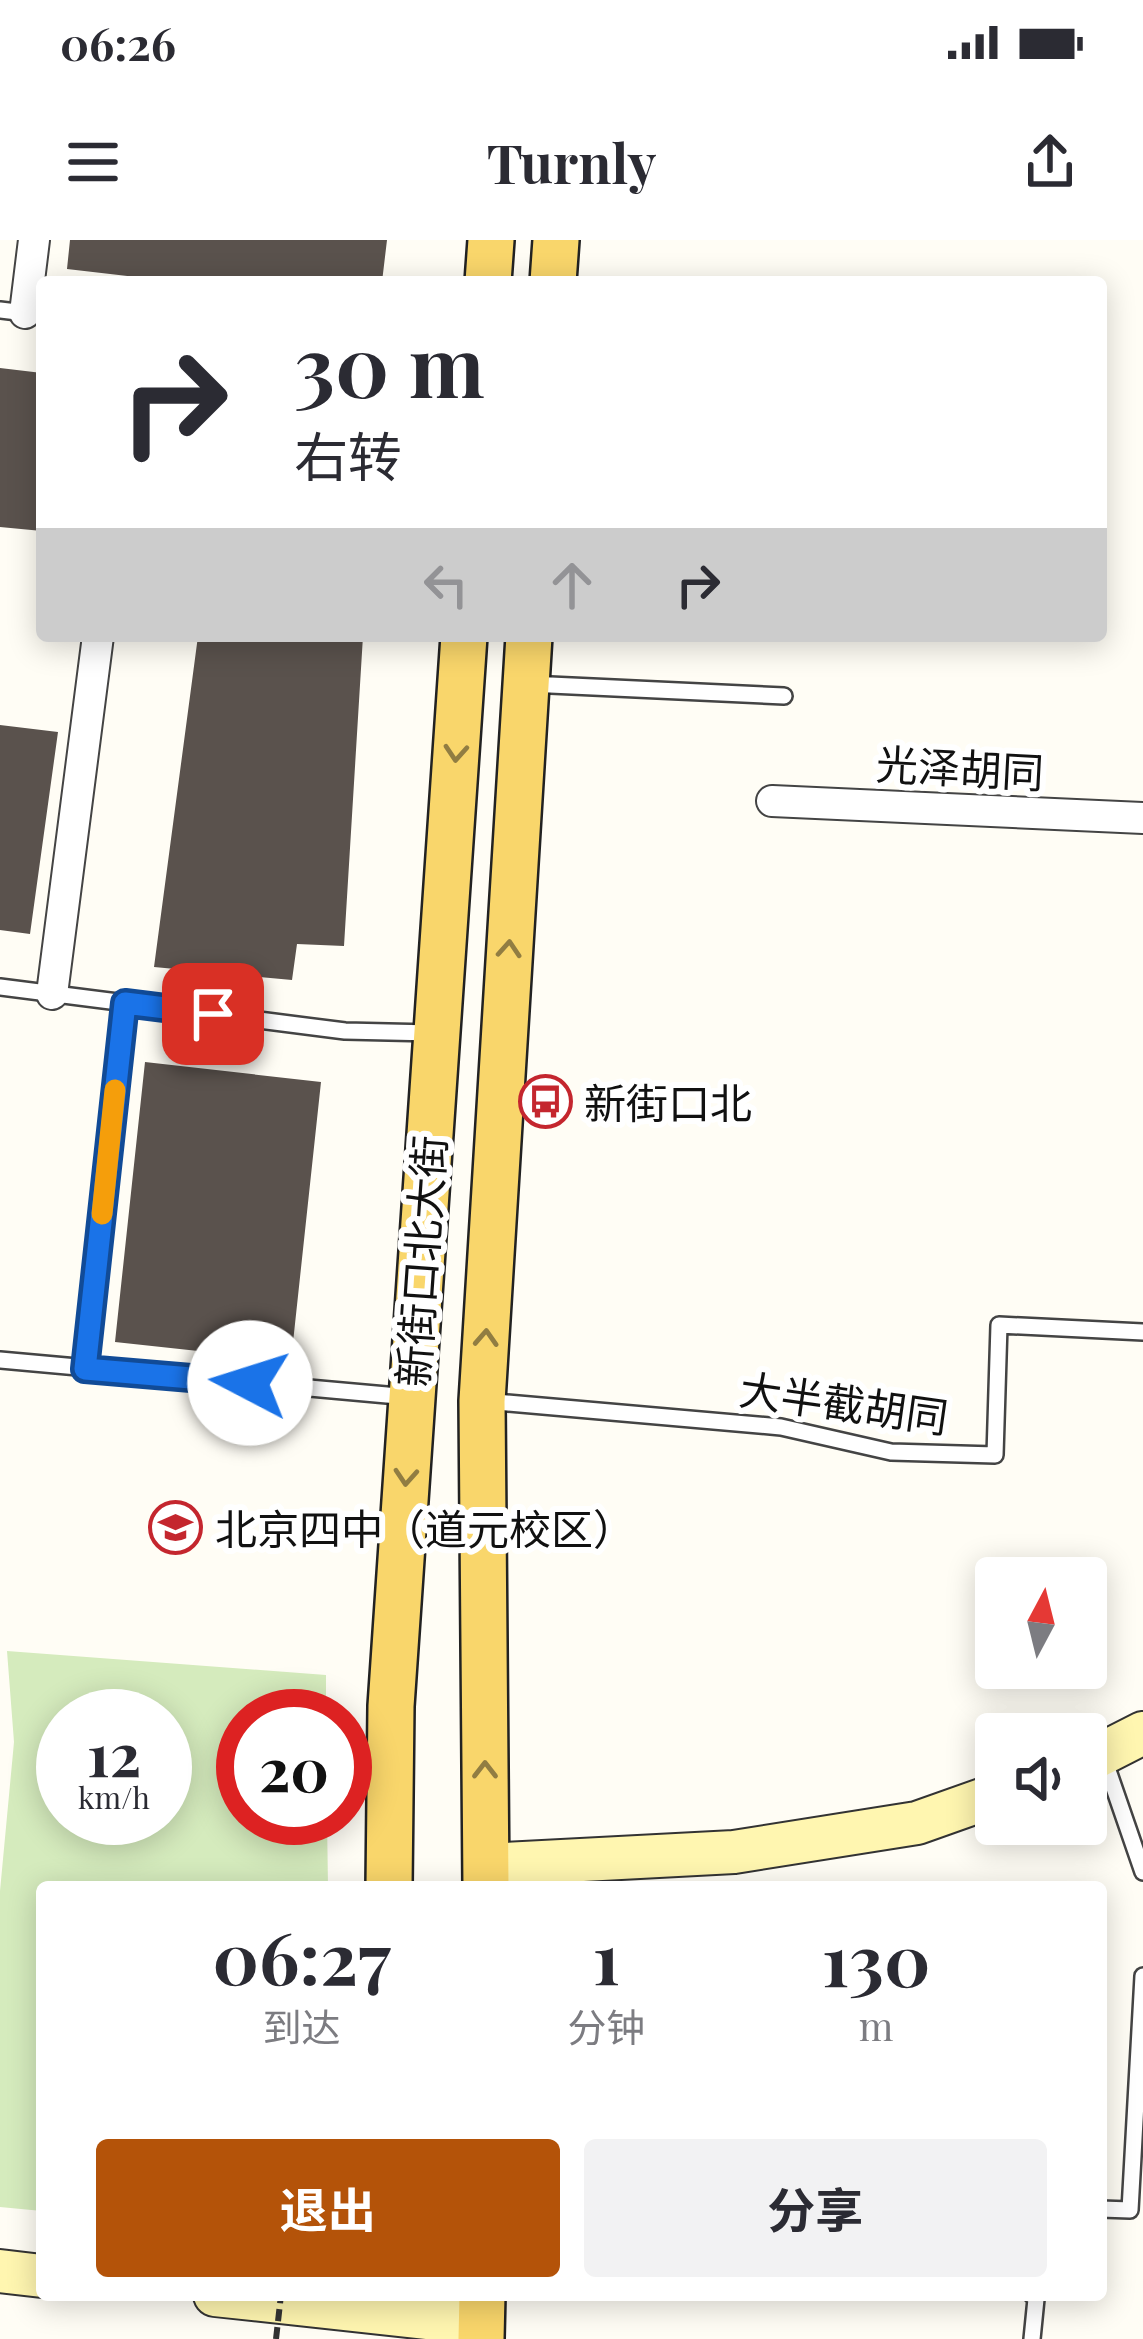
<!DOCTYPE html>
<html lang="zh">
<meta charset="utf-8">
<style>
body{margin:0;font-family:"Playfair Display","Noto Sans SC",serif;background:#f2f2f3;color:#2b2b33;height:100vh;display:flex;flex-direction:column;font-size:45px;white-space:nowrap}
*{box-sizing:border-box;margin:0}
p{font-size:39px;color:#7c7c81}
.icon{flex:none;width:66px;height:66px;fill:none;stroke:currentColor;stroke-width:2;stroke-linecap:round;stroke-linejoin:round}
.map{position:relative;flex:1;overflow:hidden}
.side{position:absolute;left:36px;top:1641px;width:1071px;height:420px;display:flex;flex-direction:column;background:#fff;border-radius:12px;box-shadow:0 6px 30px #0003}
.side>*{flex:none}
.top-card{position:absolute;left:36px;top:36px;width:1071px;height:366px;border-radius:12px;box-shadow:0 6px 30px #0003;background:#fff;color:#2b2b33;overflow:hidden}
.needle{width:78px;rotate:7deg}
.tools{position:absolute;left:975px;top:1317px;display:grid;gap:24px}
.tools a{display:grid;place-items:center;width:132px;height:132px;border-radius:12px;background:#fff;box-shadow:0 6px 30px #0003;font-size:60px}
.speed{position:absolute;left:36px;top:1449px;display:flex;gap:24px;font-size:60px;font-weight:700;text-align:center}
.speed>*{display:grid;place-content:center;width:156px;height:156px;border-radius:50%;background:#fff;box-shadow:0 6px 30px #0003;line-height:1}
.speed small{font-size:30px;font-weight:400}
.speed .limit{border:18px solid #d22;background:#fff;color:#111}
.pin{position:absolute;display:grid;place-items:center;width:102px;height:102px;color:#fff;margin:-51px;border-radius:24px;box-shadow:0 6px 18px #0006}
.me{position:absolute;width:132px;margin:-66px;rotate:275deg;stroke-linejoin:round;filter:drop-shadow(0 0 9px #0008)}
.turn{display:flex;align-items:center;gap:42px;height:252px;padding:0 60px;font-size:54px}
.turn .icon{width:156px;height:156px;stroke-width:2.5}
.turn b{display:block;font-size:84px;line-height:102px}
.lanes{display:flex;align-items:center;height:114px;padding:0 60px;background:#0003;justify-content:center;gap:60px;direction:ltr}
.lanes .off{opacity:.35}
.eta{display:flex;justify-content:space-evenly;align-items:center;height:204px;text-align:center}
.eta b{font-size:72px;font-weight:700;line-height:84px}
.primary-button{display:flex;gap:24px;margin-top:auto;padding:24px 60px}
.primary-button a{flex:1;height:138px;border-radius:12px;background:#b45309;color:#fff;font-size:48px;font-weight:700;line-height:138px;text-align:center}
.primary-button a+a{background:#f2f2f3;color:#2b2b33}
.status{display:flex;justify-content:space-between;align-items:center;height:84px;padding:0 60px;background:#fff;direction:ltr}
.status svg{height:33px;fill:currentColor}
header{display:flex;justify-content:space-between;align-items:center;height:156px;padding:0 60px;background:#fff;font-size:54px;font-weight:700}
.map>svg:first-child{display:block}
</style>
<div class="status"><b>06:26</b><svg viewBox="0 0 49 12"><path d="M0 12V9h3v3zM5 12V6h3v6zM10 12V3h3v9zM15 12V0h3v12zM26 1h20v11H26zM47 4h2v5h-2z"/></svg></div>
<header><svg class="icon" aria-label="menu" viewBox="0 0 24 24"><path d="M4 6h16M4 12h16M4 18h16"/></svg>Turnly<svg class="icon" aria-label="share" viewBox="0 0 24 24"><path d="M12 15V3M7 8l5-5 5 5M5 13v7h14v-7"/></svg></header>
<div class="map">
<svg width="1143" height="2099" viewBox="0 0 1143 2099">
<rect width="100%" height="100%" fill="#fffdf5"/>
<path fill="#d5ebbd" fill-rule="evenodd" d="M7 1411 326 1435V1476H243V1578H327L328 1647H42V1971L0 1967V1651L14 1502ZM63 1476H165V1578H63Z"/>
<path fill="#5a524d" d="M70 0H387L382 42H179L67 29Z
M0 128 42 133V291L0 287Z
M198 396H363L344 706 297 704 292 740 154 727Z
M0 485 58 492 30 694 0 690Z
M145 822 321 842 291 1121 115 1102Z"/>
<g fill="none" stroke-linecap="round" stroke-linejoin="round">
<defs>
<path id="lane" d="M0 70 42 75
M529 444 784 456
M0 747 345 791 432 793
M0 1120 409 1157
M85 1129 125 763
M485 1161 781 1187 891 1212 995 1215 999 1085 1143 1092
M1103 1516 1143 1632
M1101 1969 1130 1970 1143 1736
M1032 2099 1036 2059 1032 2055"/>
<path id="street" d="M25 73 34 0
M772 561 1143 578
M52 754 98 396"/>
<path id="secondary" d="M1086 1522 1143 1493
M486 1625 734 1612 917 1583 996 1555
M0 2031 42 2036
M215 2055 482 2084"/>
<path id="primary" d="M488 42 491 0
M553 42 556 0
M389 1647 391 1466 464 396
M486 1647 482 1161 529 396
M481 2099 482 2055"/>
</defs>
<use href="#lane" stroke="#444" stroke-width="20"/>
<use href="#street" stroke="#444" stroke-width="34"/>
<use href="#secondary" stroke="#333" stroke-width="46"/>
<use href="#primary" stroke="#222" stroke-width="50"/>
<use href="#lane" stroke="#fff" stroke-width="15"/>
<use href="#street" stroke="#fff" stroke-width="30"/>
<use href="#secondary" stroke="#fff6b0" stroke-width="42"/>
<use href="#primary" stroke="#f9d66b" stroke-width="45"/>
<path stroke="#333" stroke-width="6" stroke-dasharray="12 6" stroke-linecap="butt" d="M276 2099 281 2055"/>
</g>
<defs><path id="oneway-chevron" d="M-2-3.5L2.5 0L-2 3.5" fill="none" stroke-width="1.6" stroke-linecap="round" stroke-linejoin="round" transform="scale(3)"/></defs>
<g stroke="#917d42">
<use href="#oneway-chevron" transform="translate(456 513) rotate(94)"/>
<use href="#oneway-chevron" transform="translate(509 709) rotate(-86)"/>
<use href="#oneway-chevron" transform="translate(486 1098) rotate(-87)"/>
<use href="#oneway-chevron" transform="translate(406 1237) rotate(94)"/>
<use href="#oneway-chevron" transform="translate(485 1530) rotate(-90)"/>
</g>
<g fill="none" stroke-linecap="round" stroke-linejoin="round">
<defs>
<path id="route" d="M213 774 125 763 85 1129 250 1143"/>
</defs>
<use href="#route" stroke="#114b97" stroke-width="30"/>
<use href="#route" stroke="#1a73e8" stroke-width="21"/>
<path stroke="#f59e0b" stroke-width="21" d="M102 974 115 850"/>
</g>
<defs>
<symbol id="bus-ring" viewBox="-11 -11 22 22"><circle r="9.5" fill="#fff" stroke="#c4262e" stroke-width="1.5"/><path d="M-5-6H5V4H4V6H2V4H-2V6H-4V4H-5ZM-3.5-4V0h7V-4ZM-3.5 1.2v1.5H-2V1.2ZM2 1.2v1.5H3.5V1.2Z" fill="#c4262e"/></symbol>
<symbol id="school-ring" viewBox="-11 -11 22 22"><circle r="9.5" fill="#fff" stroke="#c4262e" stroke-width="1.5"/><path d="M0-5L7-2L0 1L-7-2ZM-4 1L0 2.5L4 1V4Q0 6-4 4Z" fill="#c4262e"/></symbol>
</defs>
<g fill-rule="evenodd">
<use href="#bus-ring" x="516" y="832" width="59" height="59"/>
<use href="#school-ring" x="146" y="1258" width="59" height="59"/>
</g>
<g text-anchor="middle" dominant-baseline="central" stroke-width="12" stroke-linejoin="round" paint-order="stroke">
<g font-size="42" fill="#111" stroke="#fff">
<text transform="translate(960 527) rotate(3)">光泽胡同</text>
<text transform="translate(420 1021) rotate(-86)">新街口北大街</text>
<text transform="translate(844 1162) rotate(8)">大半截胡同</text>
</g>
<g font-size="42" fill="#111" stroke="#fff" text-anchor="start">
<text x="584" y="862">新街口北</text>
<text x="215" y="1288">北京四中（道元校区）</text>
</g>
</g>
</svg>
<div class="tools">
<a><svg class="needle" viewBox="-14 -14 28 28"><path d="M0-13l5 13h-10z" fill="#e53935"/><path d="M0 13l5-13h-10z" fill="#7c7c81"/></svg></a>
<a><svg class="icon" aria-label="sound" viewBox="0 0 24 24"><path d="M4 9h4l5-4v14l-5-4H4zM17 9q2 3 0 6"/></svg></a>
</div>
<div class="speed"><div>12<small>km/h</small></div><div class="limit">20</div></div>
<div class="pin" style="left:213px;top:774px;background:#d93025"><svg class="icon" aria-label="arrive" viewBox="0 0 24 24"><path d="M6 21V4h12l-3 4 3 4H6"/></svg></div>
<svg class="me" style="left:250px;top:1143px" viewBox="-20 -20 40 40"><circle r="19" fill="#fff"/><path d="M0-13L10 11 0 6-10 11z" fill="#1a73e8"/></svg>
<div class="top-card">
<div class="turn"><svg class="icon" aria-label="right" viewBox="0 0 24 24"><path d="M7 20v-9h11M14 6l5 5-5 5"/></svg><div><b>30 m</b>右转</div></div>
<div class="lanes"><svg class="icon off" aria-label="left" viewBox="0 0 24 24"><path d="M17 20v-9H6M10 6l-5 5 5 5"/></svg><svg class="icon off" aria-label="ahead" viewBox="0 0 24 24"><path d="M12 20V5M6 11l6-6 6 6"/></svg><svg class="icon" aria-label="right" viewBox="0 0 24 24"><path d="M7 20v-9h11M14 6l5 5-5 5"/></svg></div>
</div>
<section class="side">
<div class="eta">
<div><b>06:27</b><p>到达</p></div>
<div><b>1</b><p>分钟</p></div>
<div><b>130</b><p>m</p></div>
</div>
<div class="primary-button"><a>退出</a><a>分享</a></div>
</section>
</div>
